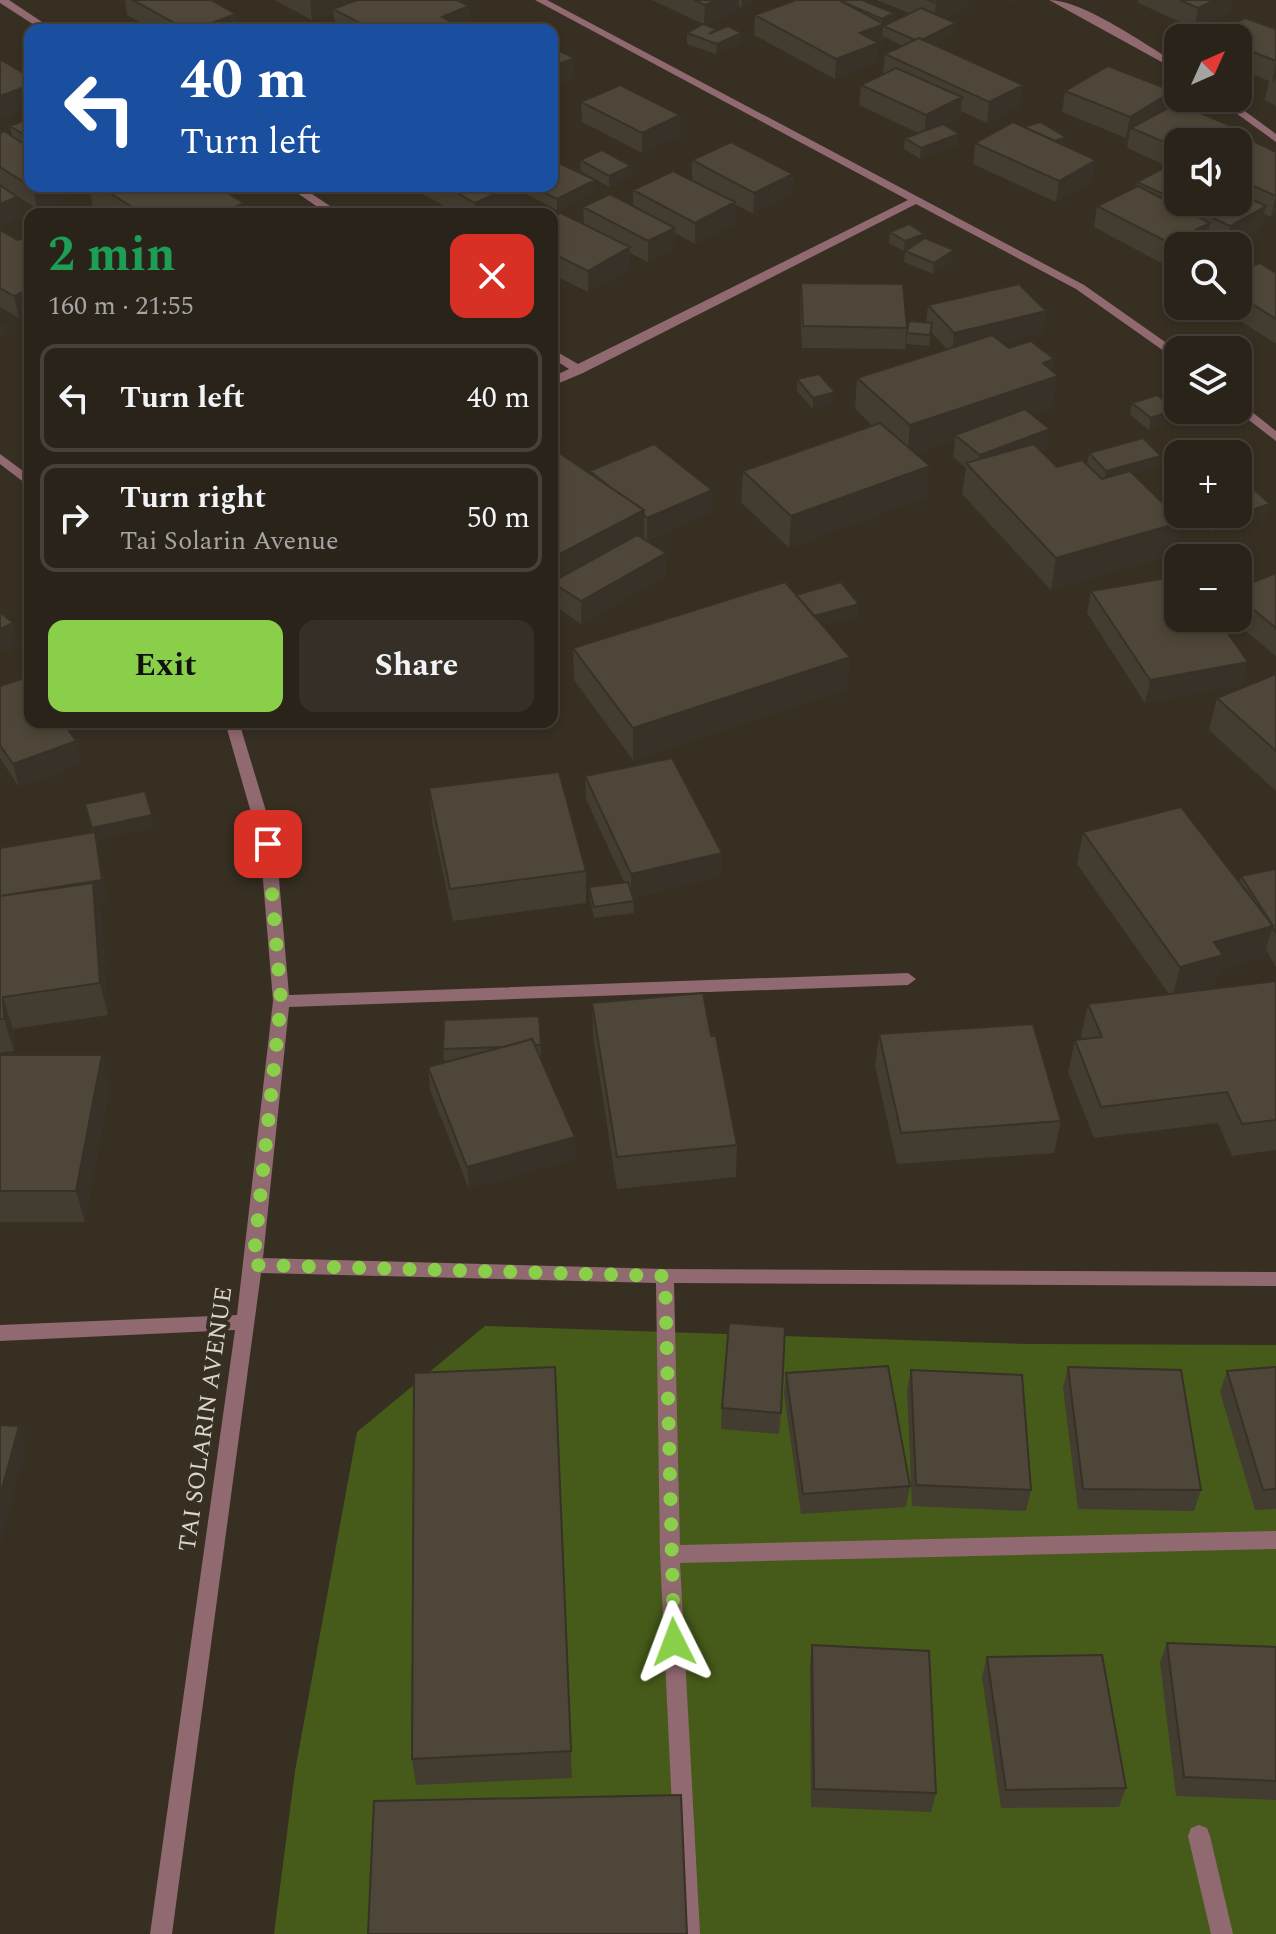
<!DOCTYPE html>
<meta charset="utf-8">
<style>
body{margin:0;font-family:Spectral,serif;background:#352f27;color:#f1f3f6;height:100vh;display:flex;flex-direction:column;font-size:30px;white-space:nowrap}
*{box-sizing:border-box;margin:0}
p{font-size:26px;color:#a5a4a2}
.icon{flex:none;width:44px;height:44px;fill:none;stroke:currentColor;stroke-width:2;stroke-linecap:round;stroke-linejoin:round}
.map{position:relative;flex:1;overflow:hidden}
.sheet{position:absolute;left:24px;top:208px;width:534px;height:520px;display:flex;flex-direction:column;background:#29231a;border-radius:16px;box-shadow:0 4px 12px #0003,0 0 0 2px #454039}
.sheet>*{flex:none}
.guide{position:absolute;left:24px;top:24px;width:534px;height:168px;border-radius:16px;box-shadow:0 4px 12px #0003,0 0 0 2px #454039;background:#1a4fa0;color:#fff;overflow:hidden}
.needle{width:52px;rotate:45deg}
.fabs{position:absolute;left:1164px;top:24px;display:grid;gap:16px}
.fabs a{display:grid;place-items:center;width:88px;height:88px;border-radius:16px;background:#29231a;box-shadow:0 4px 12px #0003,0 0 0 2px #454039;font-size:40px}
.pin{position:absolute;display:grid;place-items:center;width:68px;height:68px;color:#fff;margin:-34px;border-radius:16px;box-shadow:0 4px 12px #0006}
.me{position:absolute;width:88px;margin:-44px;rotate:357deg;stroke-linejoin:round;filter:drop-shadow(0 0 6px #0008)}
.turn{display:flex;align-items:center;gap:28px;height:168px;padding:0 24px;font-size:36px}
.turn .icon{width:104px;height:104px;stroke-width:2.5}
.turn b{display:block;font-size:56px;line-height:68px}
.round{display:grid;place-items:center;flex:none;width:84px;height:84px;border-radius:16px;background:#352f27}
.summary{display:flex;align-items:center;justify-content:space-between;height:136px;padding:0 24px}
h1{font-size:48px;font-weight:700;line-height:60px;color:#1e9e55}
.cta{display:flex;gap:16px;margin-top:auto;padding:16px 24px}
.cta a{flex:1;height:92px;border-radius:16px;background:#89cf49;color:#111;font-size:32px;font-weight:700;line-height:92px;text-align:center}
.cta a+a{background:#352f27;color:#f1f3f6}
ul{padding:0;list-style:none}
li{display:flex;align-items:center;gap:24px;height:108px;margin:0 16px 12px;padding:0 8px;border:4px solid #454039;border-radius:16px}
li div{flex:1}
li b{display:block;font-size:30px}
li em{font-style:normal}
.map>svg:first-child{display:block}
</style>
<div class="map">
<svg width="1276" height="1934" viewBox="0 0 1276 1934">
<rect width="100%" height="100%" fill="#372f22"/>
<path fill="#465b19" d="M485 1326 1027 1344 1276 1345V1934H274L295 1771 357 1432Z"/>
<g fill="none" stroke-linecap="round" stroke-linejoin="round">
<path fill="#916970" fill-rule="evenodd" d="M0 0H9L54 30H42L0 3Z
M535 0H547L1084 285 1178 351V361L1076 289 916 204 583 373 552 386V377L569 369 552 358V349L578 364 908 200Z
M1049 0C1083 0 1146 45 1178 64V71Z
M1215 98H1227L1276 134V142Z
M287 186H300L342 214H328Z
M1238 401 1276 431V441L1236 410Z
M0 454 30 476V487L0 464Z
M225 722H239L276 844 289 995 908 973 916 979 908 985 289 1007 263 1258 665 1269 1276 1272V1286L674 1283 680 1545 1276 1531V1549L680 1563 700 1934H678L660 1554 656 1283 261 1273 172 1934H150L235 1330 0 1341V1325L237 1315 273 1001 260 844Z
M1199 1825 1207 1828 1210 1836 1233 1934H1211L1188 1836 1191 1828Z"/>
</g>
<path fill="#433c30" d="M125 0H211L236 14 238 30H154L127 15Z
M274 0H347V4L469 6 470 26 460 30H336L333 12 312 20Z
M652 0H759L741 8 738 6V11L705 25 716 29V31L742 33V43L716 54 687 44V33L703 24Z
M796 0 894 13V21L909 13 876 0H970L969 5 945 18 955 34 933 44 1023 85 1020 106 987 123 961 111 960 118 945 125 958 145 920 159 904 149 905 138 918 133 859 105 861 85 883 74 885 54 903 46 883 36 882 44 878 45 877 63 835 79 754 35 755 15Z
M1138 0H1231L1229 12 1194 28 1138 3Z
M1276 29V106L1265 100 1269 81 1238 68V38H1211L1212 36Z
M1065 91H1173L1170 106 1238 129 1236 142H1178V202H1238V143L1276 152V215L1271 217 1264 214 1261 227 1227 246H1223L1207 238 1206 245 1178 246V258L1165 265 1094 227 1097 206 1136 187 1137 182 1167 166 1127 148 1129 136 1126 138 1062 112Z
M581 102 680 136 642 153 582 122Z
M30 118V186H73L74 194 37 209 0 185V133L12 136 10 126Z
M975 143 1064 145 1093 181 1056 202 973 164Z
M555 148V165L595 191 557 210 522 192 521 186H552Z
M580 160 631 177 609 187 581 171Z
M692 160 793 174 792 195 753 214 735 204V224L695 244 675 233 674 249 648 262 630 253V269L588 292 552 274V218L584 224 583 207 633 206V190L692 180Z
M89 186H216L246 214H102L93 208Z
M416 186H518L519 204 501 213 504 214H458L416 190Z
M0 230 18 240 30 234V313L19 318 0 307Z
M890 232 924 234V239L952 261 933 274 904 262 905 252 889 243Z
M1238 272 1276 273V343H1275L1216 306H1238Z
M801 283 907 328 905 349 802 348 800 304Z
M928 305 1046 311 1043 333 1002 342 1009 348 1054 359 1052 371 1053 407 1031 415 1050 429 1046 451 1042 452 1057 467 1087 465 1089 453 1161 456 1159 467 1133 474 1175 554 1051 590 962 494 966 468 953 457 955 440 916 454 927 497 789 548 741 502 743 471 872 425 855 409 857 378 947 349 931 332 929 346 906 344 909 321 926 322Z
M797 379 835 392 834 404 813 409 797 391Z
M1132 403 1173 420 1149 430 1130 415Z
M552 448 590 474V471L712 490V512L647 541 644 538V539L666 553V576L581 624 553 604 552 591Z
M1193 514H1238L1267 516 1212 532Z
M1276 573V656L1230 618H1238V588Z
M1091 591 1243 685 1145 703 1087 613Z
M796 595 858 616 823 625 850 657 848 689 633 760 574 680 573 648Z
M1276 674V791L1209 730 1217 698Z
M0 686 82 763 19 787 0 758Z
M585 776 722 853 721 876 633 897 634 913 594 918 590 899 589 887 624 882 586 799Z
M429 788 586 871V903L453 921 432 821Z
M85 804 155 827 97 840 108 902 98 904 101 915 108 1015 13 1029 14 1051 0 1053V848L92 833Z
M1083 832 1239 882 1241 876 1276 869V967L1266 950 1263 958 1219 970 1215 987 1203 990 1276 981V1150L1232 1156 1218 1123 1094 1138 1068 1072 1075 1040 1083 1039 1081 1036 1088 1004 1169 994 1077 864Z
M592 1003 711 1036 737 1145 736 1177 617 1189 593 1035Z
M539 1016 541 1057H540L576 1159 469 1189 430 1090 428 1067 453 1060 444 1061 443 1049Z
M879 1034 1061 1121 1054 1153 897 1164 875 1066Z
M0 1055 110 1086 85 1222H0Z
M555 1367 572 1778 416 1785 412 1759Z
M1068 1367 1201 1490 1194 1511 1078 1509 1063 1388Z
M1276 1367V1509L1255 1510 1220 1392 1227 1371Z
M911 1370 1031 1490 1026 1511 912 1506 907 1391Z
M786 1373 910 1486 906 1507 801 1514 784 1394Z
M722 1408 781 1413 779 1434 721 1429Z
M1167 1643 1276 1647V1800L1176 1796 1160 1662Z
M812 1645 936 1793 931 1812 811 1807 810 1665Z
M987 1657 1126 1788 1119 1807 1001 1808 982 1677Z"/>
<path fill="#373127" d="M310 0H347V6L333 9V12L312 20Z
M717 0H739L738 11 704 25 705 5Z
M742 0H759L741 8Z
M943 0H970L969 5 934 23 936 3Z
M1007 0H1020L1006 4Z
M1215 0H1231L1229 12 1194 28 1198 8Z
M469 6 470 26 460 30H442V17Z
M894 13V23L883 26 882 44 878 45 877 63 835 79 836 59 860 33 882 24V19Z
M236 14 238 30H193Z
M956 23 955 34 917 52 918 41Z
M742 33V43L716 54 717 44Z
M574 58V78L552 88V67Z
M1276 62V79L1272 82Z
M30 85V107L0 119V96Z
M1023 85 1020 106 987 123 989 102Z
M1173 91 1170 111 1131 128 1129 136 1126 138 1130 117Z
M962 97 960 118 924 136 926 115Z
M680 115V136L642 153V133Z
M1238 129 1236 142H1215Z
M959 134 958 145 920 159 921 148Z
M1066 137 1064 148 1050 143Z
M555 148V169L552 170V149Z
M1096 160 1093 181 1056 202 1059 181Z
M631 166V177L609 187V176Z
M793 174 792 195 753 214 754 193Z
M595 180V191L557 210V199Z
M38 186H73L74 194 37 209 33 188Z
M511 186H518L519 204 498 214H475V203Z
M1276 196V215L1271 217Z
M17 197 22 218 0 227V204Z
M735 202V224L695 244V223Z
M244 203 246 214H219Z
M1266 206 1261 227 1226 246 1230 226Z
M1210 223 1206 245 1203 246H1178V258L1165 265 1169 243Z
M675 228 674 249 648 262V241Z
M924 234 923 245 904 252 905 241Z
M630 247V269L588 292V271Z
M954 250 952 261 933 274 934 263Z
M30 289V313L19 318 14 296Z
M1046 311 1043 333 952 354 954 333Z
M5 322 8 333 0 337V324Z
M1054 359 1051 378 1058 376 1053 407 960 439 955 435V440L907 457 910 425 1043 363Z
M835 392 834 404 813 409V398Z
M1175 409 1173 420 1149 430 1151 418Z
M1050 429 1046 451 979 476 977 474 980 455Z
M1161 456 1159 467 1104 482 1106 471Z
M930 466 927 497 789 548 791 516Z
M712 490V512L647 541V518Z
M1270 504 1267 516 1212 532 1215 520Z
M644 510V542L552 582V591V558Z
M1182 522 1175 554 1051 590 1056 558Z
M666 553V576L581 624V601Z
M859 604 858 616 800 632 801 620Z
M13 623 18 645 0 654V629Z
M850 657 848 689 633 760V728Z
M1248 662 1243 685 1145 703 1150 680Z
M76 741 82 763 19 787 13 764Z
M152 815 155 827 97 840 108 902 98 904 101 915 108 1015 100 983 0 921 94 840 92 828Z
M722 853 721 876 631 897V874Z
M1273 926 1263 958 1219 970 1215 987 1172 999 1180 967 1214 942Z
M3 997 13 1029 14 1051 4 1019Z
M102 1055 110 1086 85 1222 76 1191Z
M575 1137 576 1159 469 1189 467 1167Z
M19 1426 27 1447 0 1547V1496Z"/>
<path fill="#4e4638" stroke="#373127" stroke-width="2" d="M133 0H211L236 14 193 30H187Z
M357 0H457L469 6 442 17 458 26 448 30H373L333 9Z
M694 0H717L705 5Z
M796 0H839L884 24 860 33 878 43 836 59 755 15Z
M839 0H862L894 13 882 19Z
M928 0H943L936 3Z
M1180 0H1215L1198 8Z
M921 8 956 23 922 40 919 38 915 40 883 26Z
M1245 18 1276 29V61L1238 46V38H1217L1212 36Z
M703 24 716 29 709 34 728 26 742 33 717 44 687 33Z
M254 26 263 30H244Z
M919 38 1023 85 989 102 885 54Z
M552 47 574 58 552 67Z
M0 59 30 77V85L0 96Z
M1108 66 1173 91 1130 117 1065 91Z
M896 68 962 97 926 115 861 85Z
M620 85 680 115 642 133 581 102Z
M1177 103 1238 129 1215 142H1178V148L1131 128Z
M30 118V138L10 126Z
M1013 122 1096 160 1059 181 975 143Z
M1040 122 1066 137 1055 141 1024 127Z
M943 124 959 134 921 148 905 138Z
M4 131 30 148V186H38L33 188 0 167V133Z
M1247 138 1276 152V196L1238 179V143Z
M731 142 793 174 754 193 692 160Z
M602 150 631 166 609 176 580 160Z
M559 163 595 180 557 199 530 186H552V166Z
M1173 163 1178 165V201L1137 182Z
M673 171 735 202 695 223 633 190Z
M0 185 17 197 0 204Z
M99 186H216L244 203 219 214H143Z
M445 186H512L475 203Z
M1138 186 1210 223 1169 243 1097 206Z
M1238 193 1266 206 1230 226 1180 202H1238Z
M610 194 675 228 648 241 583 207Z
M68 207 78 214H51Z
M561 213 630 247 588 271 552 253V218Z
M909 224 924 234 905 241 890 232Z
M0 230 18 240 30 234V289L14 296 0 288Z
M925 238 954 250 934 263 905 251Z
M1260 263 1276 273V319L1238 295V272Z
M801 283 903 284 907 328 803 326Z
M1019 284 1046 311 954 333 928 305Z
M909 321 932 323 930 335 907 333Z
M992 335 1009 348 1031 341 1054 359 1043 363 1058 376 910 425 857 378Z
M819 374 835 392 813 398 797 379Z
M1157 395 1175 409 1151 418 1132 403Z
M1025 409 1050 429 980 455 955 435Z
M880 423 930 466 791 516 743 471Z
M1143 438 1161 456 1106 471 1089 453Z
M654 444 712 490 647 518 644 515V510L610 487 590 471Z
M1034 444 1057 467 1082 460 1102 479 1130 471 1182 522 1056 558 966 463Z
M1209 447 1219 454H1191Z
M552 448 644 510 552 558Z
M1248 484 1270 504 1238 514V487Z
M1208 514H1237L1215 520Z
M637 535 666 553 581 601 552 582Z
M1276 573V628L1238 597V588Z
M1178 576V618H1217L1248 662 1150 680 1091 591Z
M785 582 850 657 633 728 573 648Z
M841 582 859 604 814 616 796 595Z
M0 612 13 623 0 629Z
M1276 674V751L1217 698Z
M30 676V722H63L76 741 13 764 0 745V686Z
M672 758 722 853 631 874 585 776Z
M559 772 586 871 450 889 429 788Z
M145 791 152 815 92 828 85 804Z
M1181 807 1273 926 1214 942 1223 955 1180 967 1083 832Z
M95 832 102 880 0 896V848Z
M1276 869V933L1271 926H1273L1241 876Z
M628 882 634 901 594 907 589 887Z
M93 883 100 983 3 997 4 1019H0V896Z
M1276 981V1120L1242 1124 1227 1092 1101 1107 1075 1040 1102 1037 1088 1004Z
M703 993 711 1036H716L737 1145 617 1157 592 1003Z
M539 1016 541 1045H535L532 1039 504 1047 443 1049 444 1020Z
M1033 1024 1061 1121 901 1133 879 1034Z
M532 1039 575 1137 467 1167 428 1067Z
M0 1055H102L76 1191H0Z
M729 1323 785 1327 781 1413 722 1408Z
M888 1366 910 1486 803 1494 786 1373Z
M555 1367 571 1751 412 1759 414 1373Z
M1068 1367 1181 1370 1201 1490 1083 1489Z
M1276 1367V1489L1263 1490 1227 1371Z
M911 1370 1022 1375 1031 1490 916 1485Z
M0 1425 19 1426 0 1496Z
M1167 1643 1276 1647V1781L1184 1777Z
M812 1645 929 1651 936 1793 814 1789Z
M1102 1655 1126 1788 1006 1790 987 1657Z
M681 1795 687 1934H368L374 1801Z"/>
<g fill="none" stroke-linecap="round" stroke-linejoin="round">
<path stroke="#89cf49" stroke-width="14" stroke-dasharray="0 25.2" d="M268 844 281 1001 253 1265 665 1276 674 1642"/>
</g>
<g text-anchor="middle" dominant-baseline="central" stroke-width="8" stroke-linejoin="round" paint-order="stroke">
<g font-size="24" fill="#d9d4cc" stroke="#372f22">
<text transform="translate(206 1419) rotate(-82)">TAI SOLARIN AVENUE</text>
</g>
</g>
</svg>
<div class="fabs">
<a><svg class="needle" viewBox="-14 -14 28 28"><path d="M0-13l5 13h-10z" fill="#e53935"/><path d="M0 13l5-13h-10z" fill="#a5a4a2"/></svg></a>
<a><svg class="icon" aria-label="sound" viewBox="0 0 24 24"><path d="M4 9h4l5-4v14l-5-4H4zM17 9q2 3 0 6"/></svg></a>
<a><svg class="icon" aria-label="search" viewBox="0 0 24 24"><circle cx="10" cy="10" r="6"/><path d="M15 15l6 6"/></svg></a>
<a><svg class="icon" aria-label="layers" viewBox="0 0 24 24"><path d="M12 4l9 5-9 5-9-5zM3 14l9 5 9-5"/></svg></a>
<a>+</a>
<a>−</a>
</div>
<div class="pin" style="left:268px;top:844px;background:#d93025"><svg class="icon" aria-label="arrive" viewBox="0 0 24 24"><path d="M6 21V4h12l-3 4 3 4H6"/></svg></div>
<svg class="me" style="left:674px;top:1642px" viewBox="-20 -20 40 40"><path d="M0-17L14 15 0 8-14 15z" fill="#89cf49" stroke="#fff" stroke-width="4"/></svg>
<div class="guide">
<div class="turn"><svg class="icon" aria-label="left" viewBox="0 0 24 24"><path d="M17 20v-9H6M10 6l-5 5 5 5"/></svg><div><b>40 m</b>Turn left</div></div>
</div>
<section class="sheet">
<div class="summary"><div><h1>2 min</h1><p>160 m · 21:55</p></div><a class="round" style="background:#d93025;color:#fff"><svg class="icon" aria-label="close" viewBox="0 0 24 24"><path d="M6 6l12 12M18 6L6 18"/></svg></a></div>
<ul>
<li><svg class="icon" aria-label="left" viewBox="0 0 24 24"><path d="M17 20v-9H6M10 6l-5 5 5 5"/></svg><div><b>Turn left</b></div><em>40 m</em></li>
<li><svg class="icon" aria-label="right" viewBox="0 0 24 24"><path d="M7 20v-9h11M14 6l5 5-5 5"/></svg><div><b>Turn right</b><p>Tai Solarin Avenue</p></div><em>50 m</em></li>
</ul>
<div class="cta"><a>Exit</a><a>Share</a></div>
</section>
</div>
